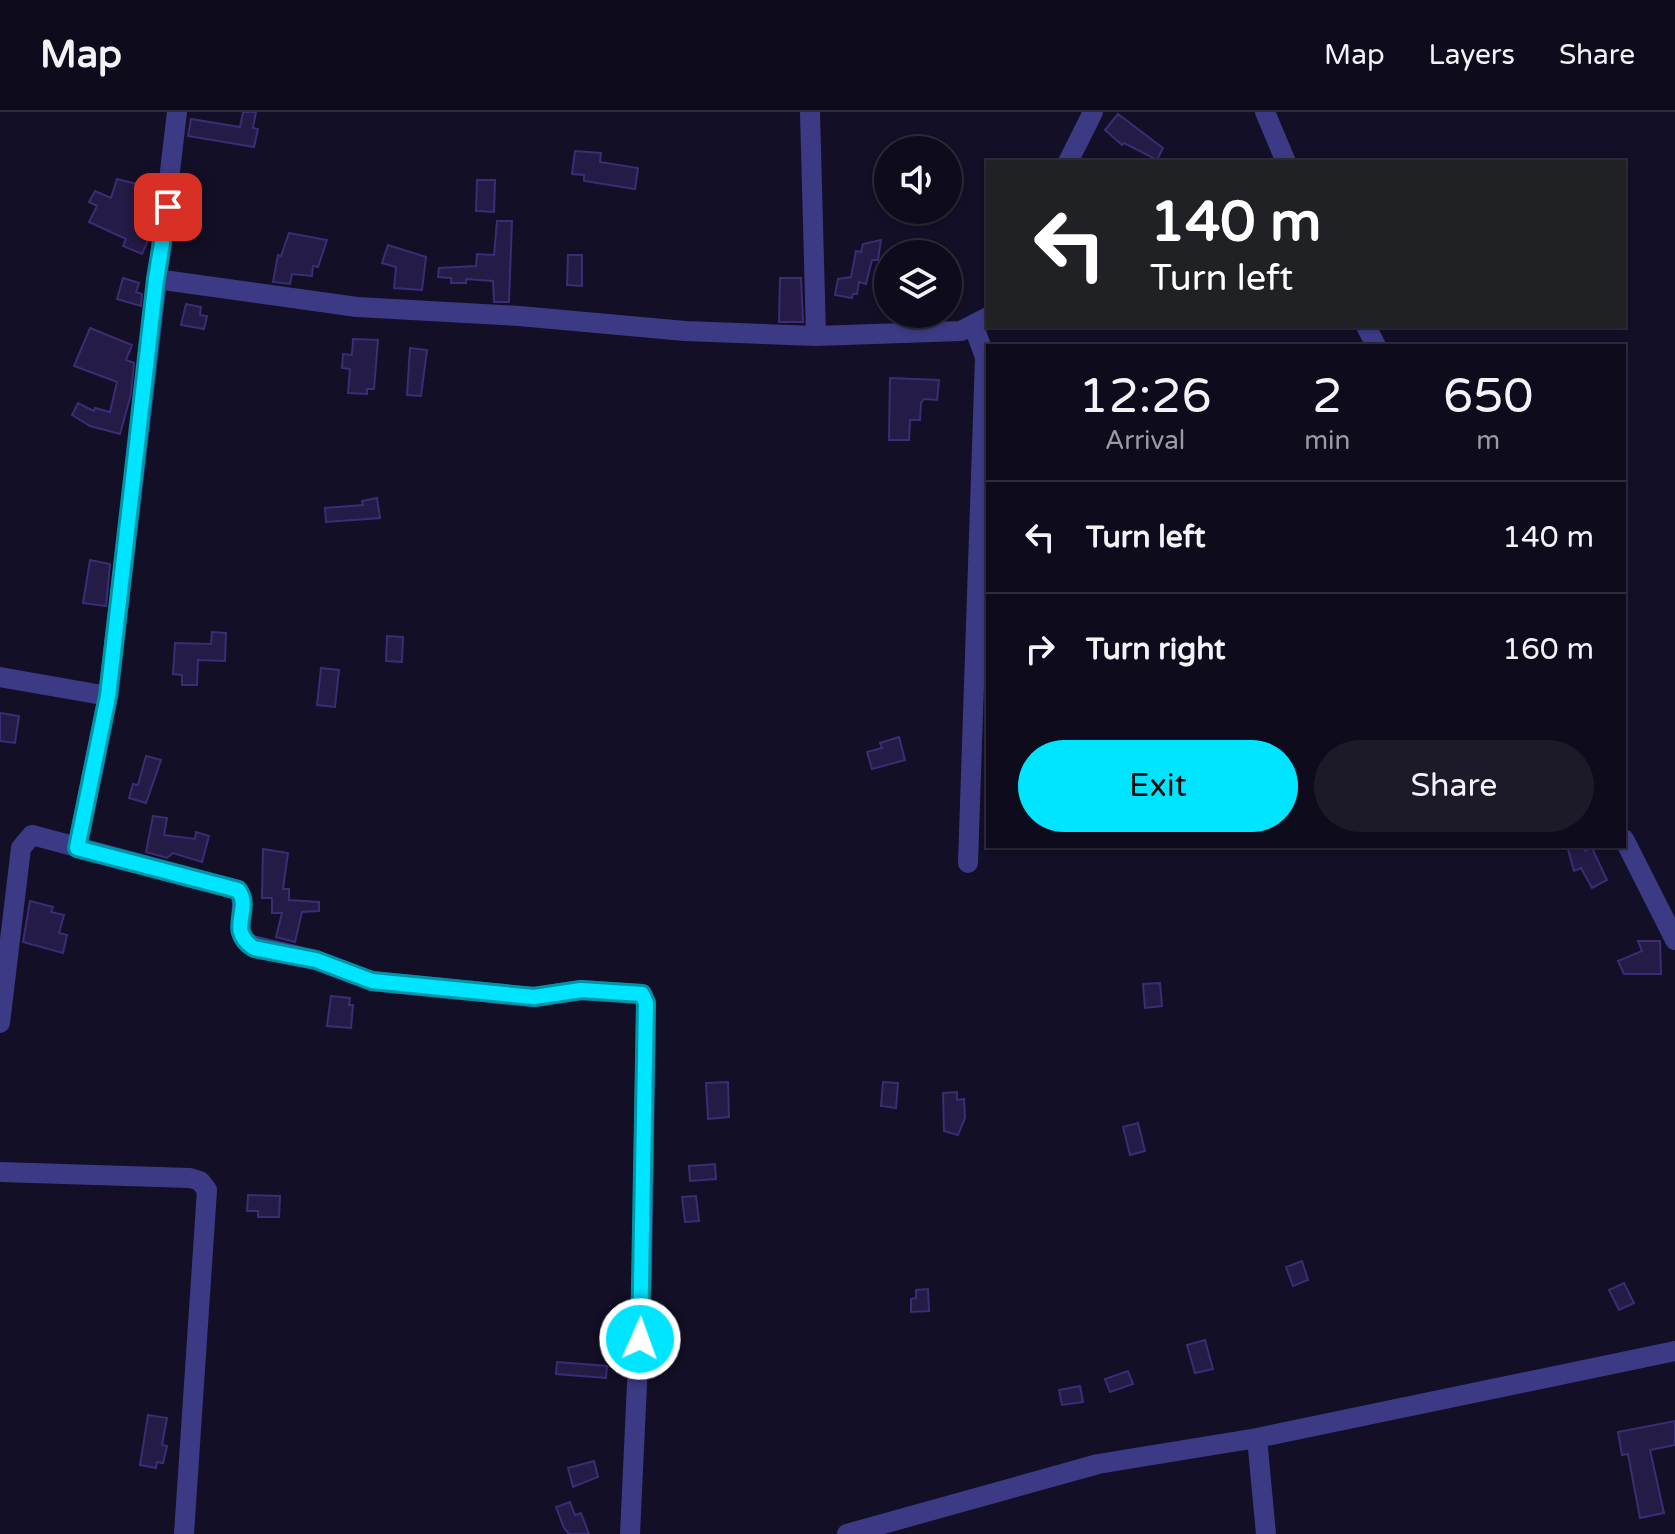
<!DOCTYPE html>
<style>
body{margin:0;font-family:"Varela Round",sans-serif;background:#1c1929;color:#f1f3f6;height:100vh;display:flex;flex-direction:column;font-size:30px;white-space:nowrap}
*{box-sizing:border-box;margin:0}
p{font-size:26px;color:#9b9ba3}
.icon{flex:none;width:44px;height:44px;fill:none;stroke:currentColor;stroke-width:2;stroke-linecap:round;stroke-linejoin:round}
.map{position:relative;flex:1;overflow:hidden}
.side{position:absolute;left:986px;top:232px;width:640px;height:504px;display:flex;flex-direction:column;background:#0e0b1c;border-radius:0px;box-shadow:0 2px 6px #0004,0 0 0 2px #2e2b3b}
.side>*{flex:none}
.top-card{position:absolute;left:986px;top:48px;width:640px;height:168px;border-radius:0px;box-shadow:0 2px 6px #0004,0 0 0 2px #2e2b3b;background:#202124;color:#fff;overflow:hidden}
.tools{position:absolute;left:874px;top:24px;display:grid;gap:16px}
.tools a{display:grid;place-items:center;width:88px;height:88px;border-radius:50%;background:#0e0b1c;box-shadow:0 2px 6px #0004,0 0 0 2px #2e2b3b;font-size:40px}
.pin{position:absolute;display:grid;place-items:center;width:68px;height:68px;color:#fff;margin:-34px;border-radius:16px;box-shadow:0 4px 12px #0006}
.me{position:absolute;width:88px;margin:-44px;rotate:2deg;stroke-linejoin:round;filter:drop-shadow(0 0 6px #0008)}
.turn{display:flex;align-items:center;gap:28px;height:168px;padding:0 32px;font-size:36px}
.turn .icon{width:104px;height:104px;stroke-width:2.5}
.turn b{display:block;font-size:56px;line-height:68px}
.eta{display:flex;justify-content:space-evenly;align-items:center;height:136px;text-align:center}
.eta b{font-size:48px;font-weight:600;line-height:56px}
.primary-button{display:flex;gap:16px;margin-top:auto;padding:16px 32px}
.primary-button a{flex:1;height:92px;border-radius:48px;background:#00e5ff;color:#111;font-size:32px;font-weight:600;line-height:92px;text-align:center}
.primary-button a+a{background:#1c1929;color:#f1f3f6}
ul{padding:0;list-style:none}
li{display:flex;align-items:center;gap:24px;height:112px;padding:0 32px;border-top:2px solid #2e2b3b}
li div{flex:1}
li b{display:block;font-size:30px}
li em{font-style:normal}
header{display:flex;align-items:center;gap:48px;box-sizing:border-box;height:112px;padding:0 40px;background:#0e0b1c;border-bottom:2px solid #2e2b3b}
header strong{font-size:38px}
nav{display:flex;gap:44px;margin-inline-start:auto;font-size:28px}
.map>svg:first-child{display:block}
</style>
<header>
<strong>Map</strong>
<nav><a>Map</a><a>Layers</a><a>Share</a></nav>
</header>
<div class="map">
<svg width="1675" height="1422" viewBox="0 0 1675 1422">
<rect width="100%" height="100%" fill="#130f26"/>
<path fill="#241b47" stroke="#3b2d73" stroke-width="2" d="M243 0H256L253 16 258 17 254 35 188 24 191 7 240 15Z
M1118 2 1163 36 1157 48 1124 31 1122 33 1105 18Z
M575 39 601 41 600 50 638 56 635 77 584 69V63L572 62Z
M117 67 153 76 148 95 152 96 149 126 142 142 123 134 126 127 89 110 97 94 89 90 95 79 111 86Z
M477 68H495L494 100 476 99Z
M497 109H512L509 190H494L493 169 466 167V171H451V166L438 165 439 156 476 154 477 142 494 143Z
M289 121 327 128 318 155 313 154 312 164 292 162 290 172 273 170 278 143 281 144Z
M881 128 878 148H872L866 172 859 170 857 182H853L852 186 835 183 838 167 851 165 856 139 861 140 863 132Z
M388 133 426 145 422 178 394 176 396 155 382 151Z
M568 143H582V174L567 173Z
M123 166 139 171 136 180 142 182 141 194 117 187Z
M780 166H801L803 210H779Z
M186 192 201 195 200 203 207 204 204 217 181 213Z
M90 216 132 233 126 248 134 251 131 282 120 322 90 314 72 303 78 291 94 299 95 296 110 300 117 270 74 254Z
M353 227 378 228 374 277H367V282L348 281 350 257 342 256 343 242 352 243Z
M410 236 427 238 421 284 407 283Z
M890 266 939 268 937 288 924 287 921 291 920 308H910L909 328H889Z
M377 386 380 406 326 410 325 396 363 393 362 389Z
M90 448 110 452 106 494 83 491Z
M212 520 226 521 225 549 198 548 197 573H182V563L173 562 175 531 211 532Z
M387 524 403 525 402 550 386 549Z
M321 556 339 558 335 595 317 593Z
M0 601 19 604 15 631 0 629Z
M899 625 905 648 872 657 867 640 882 636 880 631Z
M146 644 161 648 146 691 129 686 133 672 138 673Z
M153 704 167 706 164 723 195 727 196 720 209 724 202 750 173 741 167 746 146 740Z
M1567 734H1583L1585 739 1592 736 1607 768 1592 776 1581 756 1574 759Z
M263 737 288 741 283 777H289V788L319 790V799L302 800 295 830 276 825 282 801H272V786H262Z
M30 789 53 795 51 800 64 803 59 821 67 823 63 841 23 830Z
M1638 829H1660L1661 862H1624L1618 849 1642 839Z
M1160 871 1162 894 1145 896 1143 872Z
M331 884 350 886 349 893H353L351 916 327 914Z
M728 970 729 1005 708 1007 706 971Z
M883 970 898 971 896 996 881 994Z
M957 980V988L964 987 965 1006 958 1023 944 1019 943 981Z
M1138 1011 1145 1039 1130 1043 1123 1015Z
M715 1052 716 1067 690 1069 689 1054Z
M248 1083 280 1084 279 1105H258V1099H247Z
M696 1084 699 1109 685 1110 682 1085Z
M1302 1149 1308 1168 1293 1174 1286 1155Z
M1624 1171 1634 1191 1619 1198 1609 1178Z
M928 1177 929 1199 911 1200V1187L916 1186V1178Z
M1205 1228 1213 1257 1195 1261 1187 1233Z
M557 1250 607 1254 606 1266 556 1262Z
M1128 1259 1133 1272 1110 1280 1105 1267Z
M1080 1274 1083 1290 1062 1293 1059 1278Z
M148 1303 167 1306 162 1333 167 1334 163 1351 157 1350 156 1356 140 1353Z
M1675 1309V1333L1650 1338 1664 1401 1640 1406 1628 1342 1622 1343 1618 1320Z
M594 1349 598 1365 573 1375 568 1356Z
M570 1390 575 1403 581 1401 589 1422H569L564 1416 556 1395Z"/>
<g fill="none" stroke-linecap="round" stroke-linejoin="round">
<path stroke="#3d3a85" stroke-width="20" d="M810 0 816 224
M1265 0 1286 50
M1068 50 1093 0
M156 167 357 195 519 204 685 219 816 224 961 219 988 205
M1366 214 1376 234
M0 565 108 584
M1624 727 1675 828
M77 736 108 584 177 0
M968 751 985 245 974 215
M0 911 21 736 32 723 238 778C249 795 232 816 248 832L316 848 372 869 534 885 581 878 642 882 646 891 642 1164 630 1422
M0 1060 190 1066 200 1069 207 1078 184 1422
M1257 1326 1266 1422
M847 1422 1098 1352 1257 1326 1675 1239"/>
</g>
<g fill="none" stroke-linecap="round" stroke-linejoin="round">
<defs>
<path id="route" d="M168 95 156 167 108 584 77 736 238 778C253 798 225 817 254 836L316 848 372 869 534 885 581 878 642 882 646 891 640 1227"/>
</defs>
<use href="#route" stroke="#0095a6" stroke-width="20"/>
<use href="#route" stroke="#00e5ff" stroke-width="14"/>
</g>
</svg>
<div class="tools">
<a><svg class="icon" aria-label="sound" viewBox="0 0 24 24"><path d="M4 9h4l5-4v14l-5-4H4zM17 9q2 3 0 6"/></svg></a>
<a><svg class="icon" aria-label="layers" viewBox="0 0 24 24"><path d="M12 4l9 5-9 5-9-5zM3 14l9 5 9-5"/></svg></a>
</div>
<div class="pin" style="left:168px;top:95px;background:#d93025"><svg class="icon" aria-label="arrive" viewBox="0 0 24 24"><path d="M6 21V4h12l-3 4 3 4H6"/></svg></div>
<svg class="me" style="left:640px;top:1227px" viewBox="-20 -20 40 40"><circle r="17" fill="#00e5ff" stroke="#fff" stroke-width="3"/><path d="M0-11L8 9 0 5-8 9z" fill="#fff"/></svg>
<div class="top-card">
<div class="turn"><svg class="icon" aria-label="left" viewBox="0 0 24 24"><path d="M17 20v-9H6M10 6l-5 5 5 5"/></svg><div><b>140 m</b>Turn left</div></div>
</div>
<section class="side">
<div class="eta">
<div><b>12:26</b><p>Arrival</p></div>
<div><b>2</b><p>min</p></div>
<div><b>650</b><p>m</p></div>
</div>
<ul>
<li><svg class="icon" aria-label="left" viewBox="0 0 24 24"><path d="M17 20v-9H6M10 6l-5 5 5 5"/></svg><div><b>Turn left</b></div><em>140 m</em></li>
<li><svg class="icon" aria-label="right" viewBox="0 0 24 24"><path d="M7 20v-9h11M14 6l5 5-5 5"/></svg><div><b>Turn right</b></div><em>160 m</em></li>
</ul>
<div class="primary-button"><a>Exit</a><a>Share</a></div>
</section>
</div>
